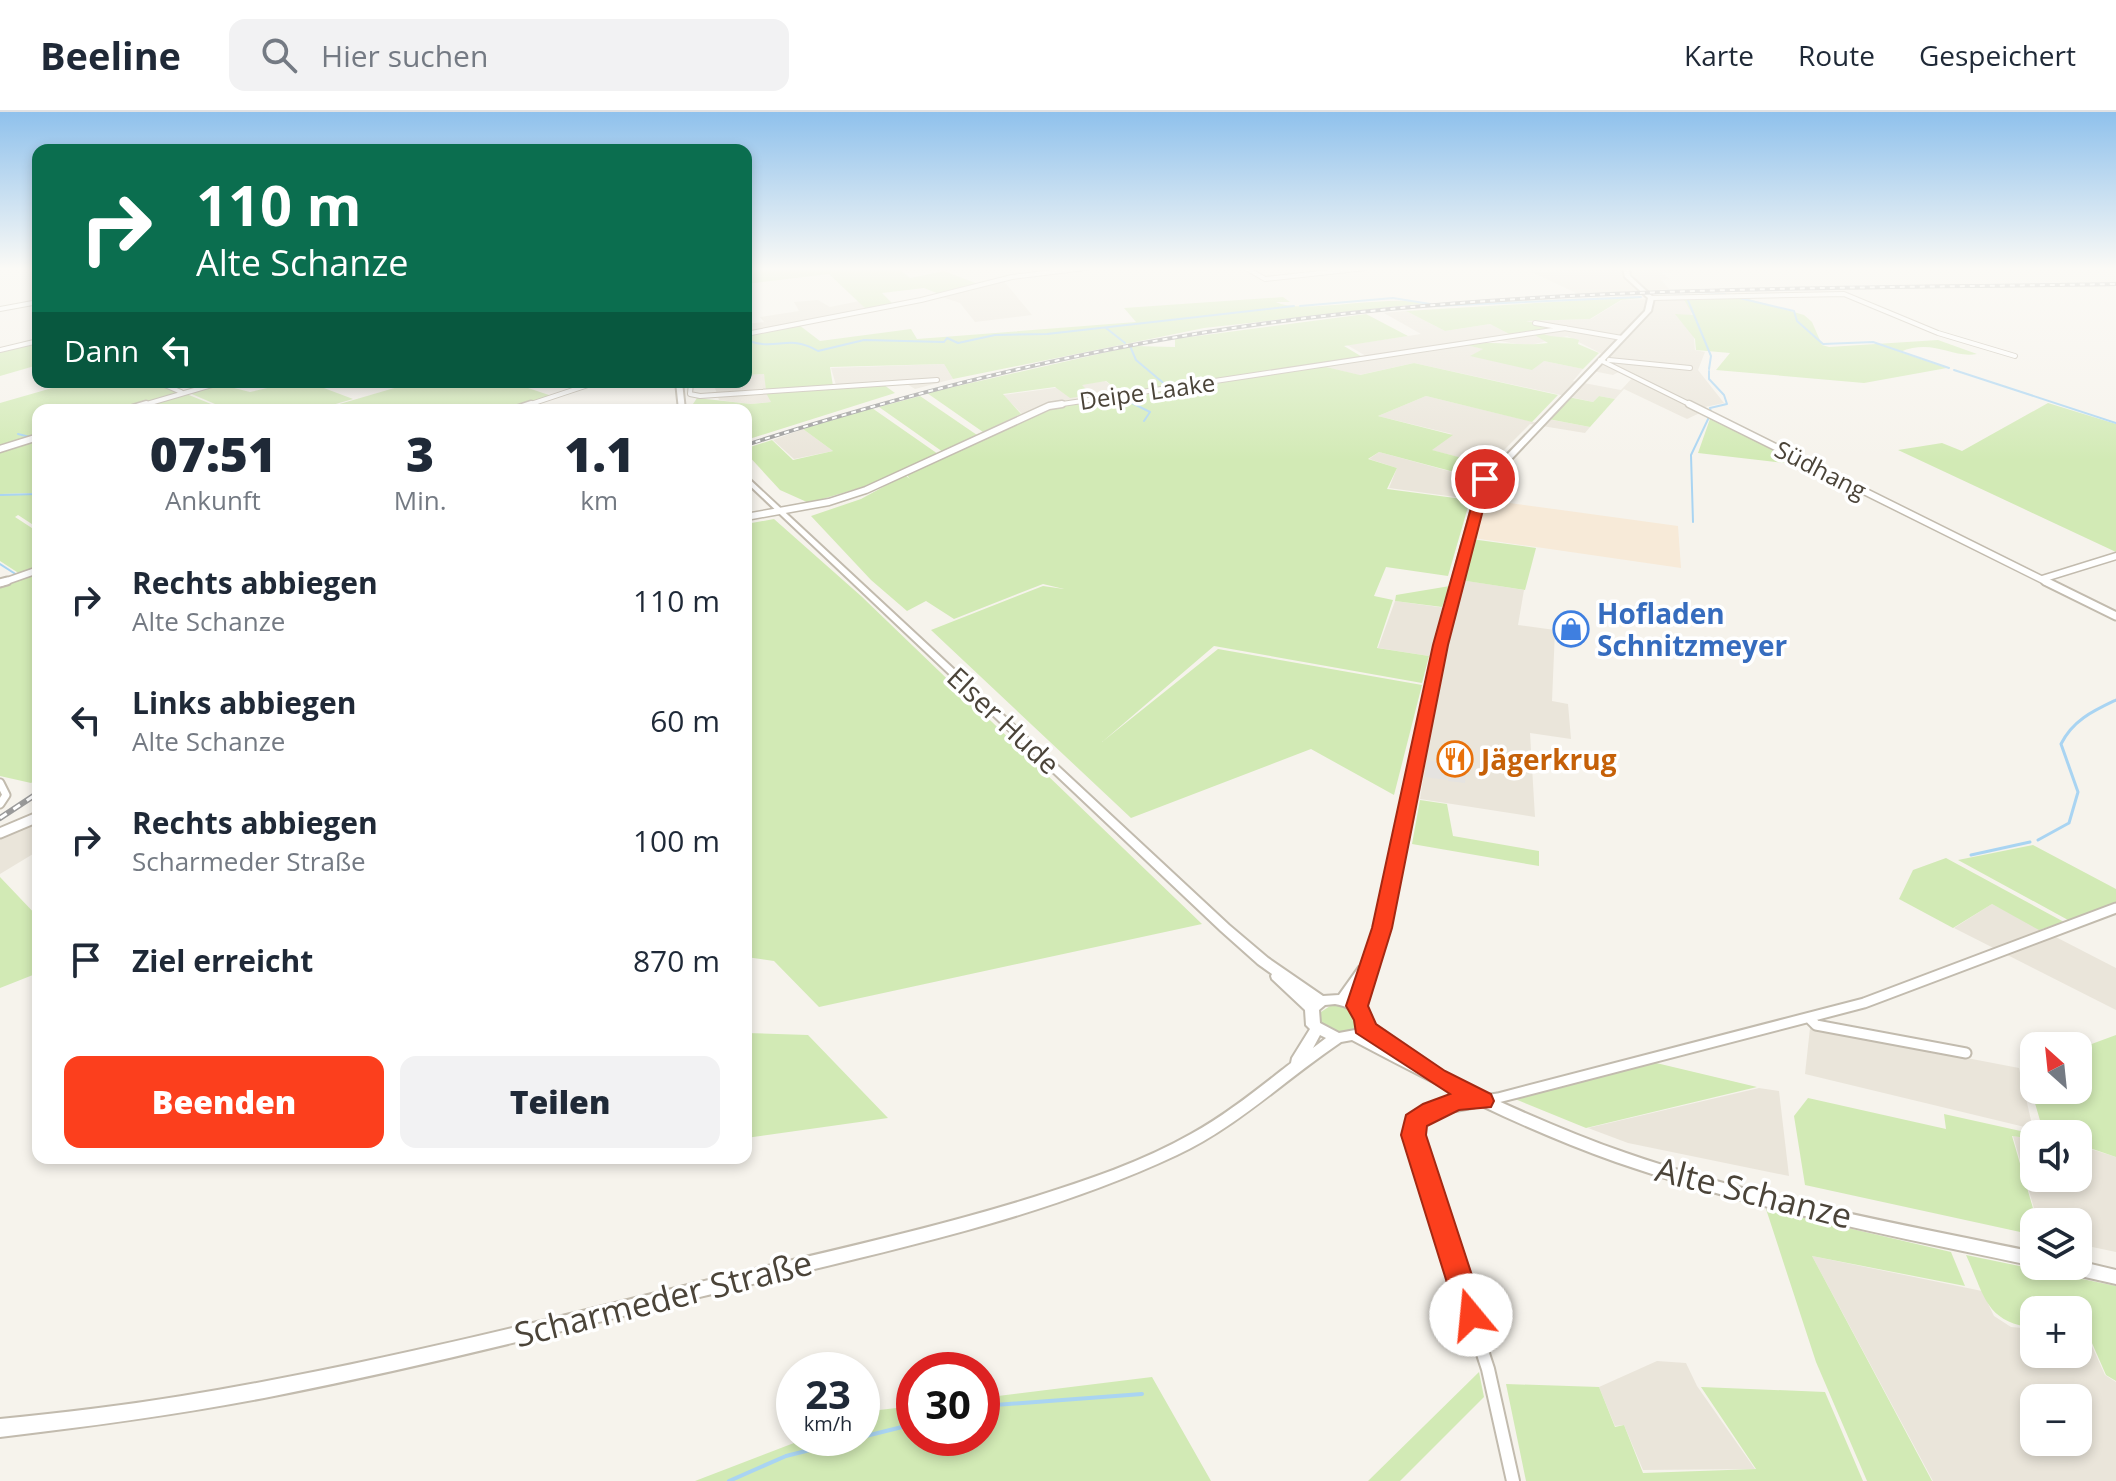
<!DOCTYPE html>
<html lang="de">
<meta charset="utf-8">
<style>
body{margin:0;font-family:"Open Sans",sans-serif;background:#f2f2f3;color:#1f2937;height:100vh;display:flex;flex-direction:column;font-size:30px;white-space:nowrap}
*{box-sizing:border-box;margin:0}
p{font-size:26px;color:#747a83}
.icon{flex:none;width:44px;height:44px;fill:none;stroke:currentColor;stroke-width:2;stroke-linecap:round;stroke-linejoin:round}
.map{position:relative;flex:1;overflow:hidden}
.panel{position:absolute;left:32px;top:292px;width:720px;height:760px;display:flex;flex-direction:column;background:#fff;border-radius:16px;box-shadow:0 4px 12px #0003}
.panel>*{flex:none}
.hud{position:absolute;left:32px;top:32px;width:720px;height:244px;border-radius:16px;box-shadow:0 4px 12px #0003;background:#0b6e4f;color:#fff;overflow:hidden}
.needle{width:52px;rotate:333deg}
.fabs{position:absolute;left:2020px;top:920px;display:grid;gap:16px}
.fabs a{display:grid;place-items:center;width:72px;height:72px;border-radius:16px;background:#fff;box-shadow:0 4px 12px #0003;font-size:40px}
.speed{position:absolute;left:776px;top:1240px;display:flex;gap:16px;font-size:40px;font-weight:700;text-align:center}
.speed>*{display:grid;place-content:center;width:104px;height:104px;border-radius:50%;background:#fff;box-shadow:0 4px 12px #0003;line-height:1}
.speed small{font-size:20px;font-weight:400}
.speed .limit{border:12px solid #d22;background:#fff;color:#111}
.pin{position:absolute;display:grid;place-items:center;width:68px;height:68px;color:#fff;margin:-34px;border:4px solid #fff;border-radius:50%;box-shadow:0 2px 8px #0007}
.me{position:absolute;width:88px;margin:-44px;rotate:343deg;stroke-linejoin:round;filter:drop-shadow(0 0 6px #0008)}
.turn{display:flex;align-items:center;gap:28px;height:168px;padding:0 32px;font-size:36px}
.turn .icon{width:104px;height:104px;stroke-width:2.5}
.turn b{display:block;font-size:56px;line-height:68px}
.then{display:flex;align-items:center;height:76px;padding:0 32px;background:#0003;gap:16px;font-size:30px}
.eta{display:flex;justify-content:space-evenly;align-items:center;height:136px;text-align:center}
.eta b{font-size:48px;font-weight:800;line-height:56px}
.primary-button{display:flex;gap:16px;margin-top:auto;padding:16px 32px}
.primary-button a{flex:1;height:92px;border-radius:16px;background:#fc3f1d;color:#fff;font-size:32px;font-weight:800;line-height:92px;text-align:center}
.primary-button a+a{background:#f2f2f3;color:#1f2937}
ul{padding:0;list-style:none}
li{display:flex;align-items:center;gap:24px;height:120px;padding:0 32px}
li div{flex:1}
li b{display:block;font-size:30px}
li em{font-style:normal}
header{display:flex;align-items:center;gap:48px;box-sizing:border-box;height:112px;padding:0 40px;background:#fff;border-bottom:2px solid #e0e1e3}
header strong{font-size:38px}
nav{display:flex;gap:44px;margin-inline-start:auto;font-size:28px}
.search{width:560px;height:72px;background:#f2f2f3;display:flex;align-items:center;gap:20px;box-sizing:border-box;padding:0 28px;border-radius:16px;color:#747a83;font-size:30px}
.map>svg:first-child{display:block}
</style>
<header>
<strong>Beeline</strong>
<div class="search"><svg class="icon" aria-label="search" viewBox="0 0 24 24"><circle cx="10" cy="10" r="6"/><path d="M15 15l6 6"/></svg>Hier suchen</div>
<nav><a>Karte</a><a>Route</a><a>Gespeichert</a></nav>
</header>
<div class="map">
<svg width="2116" height="1369" viewBox="0 0 2116 1369">
<rect width="100%" height="100%" fill="#f6f3ec"/>
<path fill="#eae5da" fill-rule="evenodd" d="M1556 156H1673L1672 161 1660 160 1670 167 1661 168 1669 177 1580 183 1532 160 1559 159Z
M1003 168 1032 203 975 210 960 191 939 184Z
M1685 186 1691 197 1695 238 1705 240 1698 258 1724 291 1700 296 1704 299 1687 307 1624 277 1615 287 1599 284 1593 290 1414 251 1359 263 1317 253 1366 244 1347 233 1421 222 1384 201 1406 199 1445 219 1490 212 1511 223 1462 232 1484 237 1471 244 1544 249 1583 257 1573 269 1621 278 1635 263 1624 257 1613 263 1593 259 1606 244 1567 224 1527 234 1495 228 1565 215 1526 209 1591 207 1622 188Z
M818 188 830 195 859 189 866 197 746 221V212L764 210 760 205 799 199 794 190Z
M944 252 953 267 915 277 902 269 836 273 831 256Z
M764 262 771 290 751 292 719 288 713 270H746V263Z
M1105 269 1123 282 1048 293 1022 302 1003 283Z
M1426 284 1542 312 1547 307 1590 315 1585 321 1530 312 1489 353 1431 338 1452 322 1378 304Z
M803 317 833 339 794 347 773 328Z
M1379 340 1478 367 1470 387 1389 376 1397 356 1369 347Z
M1461 468 1524 478 1518 513 1555 518 1552 589 1568 592 1571 627 1530 621 1535 705 1420 687 1442 546 1378 536 1395 489 1453 497Z
M38 710V739L0 762V726Z
M1992 792 2116 856V898L1954 816Z
M1810 916 2019 956 2033 1017 1805 962Z
M1759 976 1779 979 1789 1064 1628 1031 1588 1016Z
M2013 1024 2034 1027V1066H2078V1033L2116 1045V1140L2078 1132V1110H2038Z
M1812 1144 1982 1179 1994 1204 2011 1215 2034 1217V1242H2078V1222L2087 1223 2105 1263 2116 1270V1369H1933ZM2034 1286H2078V1330H2034Z
M1657 1249 1686 1251 1697 1274 1755 1357 1643 1358 1624 1313 1615 1314 1599 1275Z"/>
<path fill="#f7ead8" d="M1481 387 1678 414 1681 456 1473 426Z"/>
<path fill="#d2eab5" d="M746 156H898L910 166 944 159 978 172 939 182 924 176 882 181 893 192 866 197 829 162 746 172Z
M1738 184 1804 203 1812 210 1822 233 1829 235 1938 228 1977 242C1952 247 1934 226 1900 240L1947 256 1864 271 1716 258 1730 241 1696 238 1695 227 1675 202 1693 203 1683 186Z
M1283 185 1290 190H1276C1300 203 1387 182 1427 191L1204 216 953 267 944 252 830 255 833 274 766 278 764 262 746 263V224L799 213 820 229 911 217 917 227 1136 210 1124 196Z
M1636 185 1640 186 1621 188 1590 207 1526 209 1560 216 1511 223 1490 212 1445 219 1406 199Z
M1366 202 1408 224 1344 234 1364 246 1123 282 1106 269 1082 273 1092 283 1070 286 1055 275 1003 282 1021 302 983 320 927 281 1134 234 1175 235V227Z
M1541 221C1554 227 1565 223 1579 228L1578 232 1599 241 1583 257 1544 249 1532 258 1470 244 1483 237 1466 233C1497 228 1519 235 1548 231L1533 222Z
M38 230V253L0 264V239Z
M1414 251 1558 283 1532 310 1426 284 1378 304 1453 323 1432 338 1489 353 1477 366 1379 340 1368 347 1397 356 1387 377 1470 388 1448 464 1386 455 1374 484 1393 488 1377 536 1429 544 1422 571 1214 534 1102 630 1218 537 1422 573 1394 683 1311 637 1131 706 931 518 1043 474 1064 477 1043 472 954 507 926 489 907 499 871 468 811 404 861 387 905 363 910 367 906 362 1040 298 1322 254 1360 263Z
M73 270H153L177 281 123 298H38V324L0 336V291Z
M294 270H308L353 287 315 298H229L187 280 218 272 250 280Z
M415 270H510L552 284 510 298H319Z
M884 273 895 281 746 328V298H695L693 292 697 286 751 292 771 290 766 281Z
M184 281 226 298H130Z
M920 284 977 323 943 340 879 295Z
M1599 284 1615 287 1590 315 1548 307 1568 285 1593 290Z
M2048 291 2116 312V440L1898 338 1942 331 1962 339Z
M872 296 938 342 876 371 809 391 780 378 746 341 747 336 772 328 793 348 833 339 803 317Z
M1711 304 1810 354 1698 341Z
M38 327V381L0 382V339Z
M38 382V416L18 403 15 405 38 420V456L20 462 0 449V383Z
M774 407 861 484 1202 812 819 895 774 849 746 845V412Z
M1471 427 1536 436 1525 478 1460 468Z
M38 459V667L31 671 0 664V472Z
M1450 474 1442 495 1395 489 1396 483Z
M1420 688 1447 692 1453 724 1539 739V754L1412 732Z
M2033 733 2116 777V790L2068 808 1958 748Z
M1946 746 2064 810 2039 818 1992 792 1953 816 1899 787 1913 758Z
M0 765 38 805V861L0 876Z
M1333 892C1345 893 1357 897 1358 911L1353 918 1337 921 1322 914 1318 902Z
M746 921 808 923 888 1006 746 1026Z
M2116 923V1045L2078 1032V1022H2044L2025 957 2034 954V978H2078V937Z
M1652 950 1757 975 1586 1016 1515 987Z
M1808 986 1946 1017 1944 1002 2034 1022V1027L2012 1024 2037 1110H2034V1123L1805 1073 1794 1004Z
M1766 1097 1951 1140 1965 1174 1812 1144 1932 1369H1867L1816 1250Z
M1966 1143 2116 1174V1269L2106 1263 2088 1222 2078 1221V1198H2034V1216C1985 1210 1985 1184 1966 1143Z
M1479 1260 1484 1285 1400 1369H1368Z
M1152 1265 1211 1369H695L807 1326H862V1305L879 1298 914 1294V1326H982V1286Z
M1506 1272 1599 1275 1615 1315 1624 1313 1643 1361 1756 1357 1701 1275 1825 1280 1863 1369H1526Z"/>
<path fill="#e5e3e0" d="M1427 648 1456 653V659L1466 661 1465 671 1448 669 1449 658 1446 668 1425 665Z"/>
<g fill="none" stroke-linecap="round" stroke-linejoin="round">
<path stroke="#a9d4f2" stroke-width="2" d="M1665 184 1725 182
M1735 185 1794 199 1797 209 1823 232 1873 230 1949 256
M1687 186 1711 244 1709 257
M1300 194 1393 186 1430 192
M1433 194 1641 185
M1106 216 1125 231
M746 228C777 240 788 221 818 239L864 228 944 230 947 226 958 231 995 223 1047 222 1294 194
M1130 234 1136 248 1167 274
M1954 258 2116 311
M1709 259V267L1724 283 1727 292 1710 296 1711 300
M1131 283 1124 287 1150 300 1144 309
M18 322 30 325
M0 383 38 382
M1693 410 1691 343 1710 303
M0 452 17 463"/>
<path stroke="#a9d4f2" stroke-width="3" d="M2038 728 2069 711 2078 680 2061 632C2073 608 2093 599 2116 588
M1971 743 2030 730"/>
<path stroke="#a9d4f2" stroke-width="4" d="M982 1294 1142 1282
M862 1325 914 1312
M729 1369 786 1344 858 1326"/>
<defs>
<path id="minor-far4" d="M1246 156 1265 167 1366 156
M1651 186 1844 182 1938 221 2015 244
M0 197 38 190
M1535 211 1622 226
M746 222 921 188 1012 165 1085 156
M0 238 38 229
M1600 248 1693 294
M1609 248 1690 256
M158 270 181 280
M691 270 690 282 700 284 937 268
M140 294 222 270
M525 294 597 270
M1049 294 1566 216"/>
<path id="minor-far3" d="M1689 292 2049 471
M126 298 146 292
M513 298 531 292
M0 337 38 325
M746 405 829 390 866 378 1049 294 1062 292
M2042 467 2116 444
M1 471 38 458"/>
<path id="minor-far2" d="M2045 469 2116 504
M0 471 7 469
M0 671 6 683 0 692"/>
<path id="minor-far1" d="M0 721 38 705
M1809 906 1816 913 1966 941
M1458 992 1498 986 1864 891 2116 796"/>
<path id="minor" d="M1472 990 1445 995 1415 1009 1416 1038 1488 1257 1513 1369"/>
<path id="tertiary" d="M1623 156H1629L1630 164 1654 186 1651 199 1486 374 1445 533 1388 816 1364 893 1371 905V913L1415 943 1417 947 1416 949 1425 954C1490 986 1557 1017 1626 1041 1758 1087 1897 1111 2034 1140V1154C1894 1124 1752 1097 1616 1050 1525 1018 1437 973 1352 928L1341 930C1286 967 1237 1015 1177 1043 1032 1111 871 1142 716 1181 569 1217 422 1255 274 1284 183 1302 92 1314 0 1325V1307C61 1301 121 1294 182 1284 354 1256 523 1214 692 1172 806 1144 922 1120 1034 1085 1087 1068 1142 1050 1191 1022 1227 1002 1259 976 1291 951L1292 946 1310 917 1306 913 1305 898 1272 867 1271 864 1272 862 1258 852 1221 819 746 370V364L1229 813 1268 846 1323 884 1339 883 1359 855 1363 854 1376 816 1435 533 1478 373 1645 199 1648 186 1625 165ZM1335 892C1347 894 1356 898 1359 911L1355 918 1339 921 1320 911 1319 898 1325 893ZM1320 923 1326 926 1313 936Z
M676 270H682L685 298H679Z
M2078 1149 2116 1158V1172L2067 1161 2061 1159 2059 1154H2078Z"/>
</defs>
<use href="#minor-far4" stroke="#c2bbae" stroke-width="6"/>
<use href="#minor-far3" stroke="#c2bbae" stroke-width="9"/>
<use href="#minor-far2" stroke="#c2bbae" stroke-width="11"/>
<use href="#minor-far1" stroke="#c2bbae" stroke-width="13"/>
<use href="#minor" stroke="#c2bbae" stroke-width="16"/>
<use href="#tertiary" stroke="#c2bbae" stroke-width="4"/>
<use href="#minor-far4" stroke="#fff" stroke-width="4"/>
<use href="#minor-far3" stroke="#fff" stroke-width="6"/>
<use href="#minor-far2" stroke="#fff" stroke-width="7"/>
<use href="#minor-far1" stroke="#fff" stroke-width="9"/>
<use href="#minor" stroke="#fff" stroke-width="12"/>
<use href="#tertiary" fill="#fff" fill-rule="evenodd"/>
<defs>
<path id="rail-far1" d="M746 333C917 278 1090 235 1268 211 1548 173 1833 177 2116 172"/>
<path id="rail" d="M0 706 38 681"/>
</defs>
<use href="#rail-far1" stroke="#9a9a9a" stroke-width="4"/>
<use href="#rail" stroke="#9a9a9a" stroke-width="6"/>
<use href="#rail-far1" stroke="#fff" stroke-width="2" stroke-dasharray="5" stroke-linecap="butt"/>
<use href="#rail" stroke="#fff" stroke-width="3" stroke-dasharray="8" stroke-linecap="butt"/>
</g>
<linearGradient id="sky" x2="0" y2="1"><stop stop-color="#8fc1ec"/><stop offset="0.45" stop-color="#fbfaf6"/><stop offset="1" stop-color="#fbfaf6" stop-opacity="0"/></linearGradient>
<rect width="2116" height="348" fill="url(#sky)"/>
<path fill="#fc3f1d" stroke="#a42913" stroke-width="2" d="M1485 363 1491 367 1448 533 1392 816 1368 894 1376 912 1445 959 1491 982 1494 989 1491 995 1459 998 1427 1014 1426 1023 1485 1203 1481 1212 1471 1216 1461 1212 1457 1203 1401 1023 1406 1003 1423 992 1450 982 1356 921 1354 908 1346 894 1372 816 1433 533 1479 367Z"/>
<defs>
<symbol id="shop-ring" viewBox="-11 -11 22 22"><circle r="9.5" fill="#fff" stroke="#3f7fe0" stroke-width="1.5"/><path d="M-5-2.5h2.3a2.7 3.5 0 0 1 5.4 0H5L5.5 6h-11ZM-1.5-2.5h3a1.5 2.3 0 0 0-3 0Z" fill="#3f7fe0"/></symbol>
<symbol id="restaurant-ring" viewBox="-11 -11 22 22"><circle r="9.5" fill="#fff" stroke="#e8710a" stroke-width="1.5"/><path d="M-5-6h1v4h1v-4h1v4h1v-4h1v5L-1.5 .5V6h-2V.5L-5-1ZM5-6V6H3V1.5H1.5Q1.5-4 5-6Z" fill="#e8710a"/></symbol>
</defs>
<g fill-rule="evenodd">
<use href="#shop-ring" x="1551" y="497" width="40" height="40"/>
<use href="#restaurant-ring" x="1435" y="627" width="40" height="40"/>
</g>
<g text-anchor="middle" dominant-baseline="central" stroke-width="7" stroke-linejoin="round" paint-order="stroke">
<g font-size="24" fill="#4b4439" stroke="#fff">
<text transform="translate(1147 279) rotate(-8)">Deipe Laake</text>
<text transform="translate(1821 357) rotate(27)">Südhang</text>
</g>
<g font-size="28" font-weight="bold" fill="#366cbe" stroke="#fff" text-anchor="start">
<text x="1597" y="501">Hofladen<tspan x="1597" dy="32">Schnitzmeyer</tspan></text>
</g>
<g font-size="28" fill="#4b4439" stroke="#fff">
<text transform="translate(1004 608) rotate(43)">Elser Hude</text>
</g>
<g font-size="28" font-weight="bold" fill="#c56008" stroke="#fff" text-anchor="start">
<text x="1481" y="647">Jägerkrug</text>
</g>
<g font-size="34" fill="#4b4439" stroke="#fff">
<text transform="translate(1754 1080) rotate(14)">Alte Schanze</text>
<text transform="translate(663 1186) rotate(-14)">Scharmeder Straße</text>
</g>
</g>
</svg>
<div class="fabs">
<a><svg class="needle" viewBox="-14 -14 28 28"><path d="M0-13l5 13h-10z" fill="#e53935"/><path d="M0 13l5-13h-10z" fill="#747a83"/></svg></a>
<a><svg class="icon" aria-label="sound" viewBox="0 0 24 24"><path d="M4 9h4l5-4v14l-5-4H4zM17 9q2 3 0 6"/></svg></a>
<a><svg class="icon" aria-label="layers" viewBox="0 0 24 24"><path d="M12 4l9 5-9 5-9-5zM3 14l9 5 9-5"/></svg></a>
<a>+</a>
<a>−</a>
</div>
<div class="speed"><div>23<small>km/h</small></div><div class="limit">30</div></div>
<div class="pin" style="left:1485px;top:367px;background:#d93025"><svg class="icon" aria-label="arrive" viewBox="0 0 24 24"><path d="M6 21V4h12l-3 4 3 4H6"/></svg></div>
<svg class="me" style="left:1471px;top:1203px" viewBox="-20 -20 40 40"><circle r="19" fill="#fff"/><path d="M0-13L10 11 0 6-10 11z" fill="#fc3f1d"/></svg>
<div class="hud">
<div class="turn"><svg class="icon" aria-label="right" viewBox="0 0 24 24"><path d="M7 20v-9h11M14 6l5 5-5 5"/></svg><div><b>110 m</b>Alte Schanze</div></div>
<div class="then">Dann<svg class="icon" aria-label="left" viewBox="0 0 24 24"><path d="M17 20v-9H6M10 6l-5 5 5 5"/></svg></div>
</div>
<section class="panel">
<div class="eta">
<div><b>07:51</b><p>Ankunft</p></div>
<div><b>3</b><p>Min.</p></div>
<div><b>1.1</b><p>km</p></div>
</div>
<ul>
<li><svg class="icon" aria-label="right" viewBox="0 0 24 24"><path d="M7 20v-9h11M14 6l5 5-5 5"/></svg><div><b>Rechts abbiegen</b><p>Alte Schanze</p></div><em>110 m</em></li>
<li><svg class="icon" aria-label="left" viewBox="0 0 24 24"><path d="M17 20v-9H6M10 6l-5 5 5 5"/></svg><div><b>Links abbiegen</b><p>Alte Schanze</p></div><em>60 m</em></li>
<li><svg class="icon" aria-label="right" viewBox="0 0 24 24"><path d="M7 20v-9h11M14 6l5 5-5 5"/></svg><div><b>Rechts abbiegen</b><p>Scharmeder Straße</p></div><em>100 m</em></li>
<li><svg class="icon" aria-label="arrive" viewBox="0 0 24 24"><path d="M6 21V4h12l-3 4 3 4H6"/></svg><div><b>Ziel erreicht</b></div><em>870 m</em></li>
</ul>
<div class="primary-button"><a>Beenden</a><a>Teilen</a></div>
</section>
</div>
